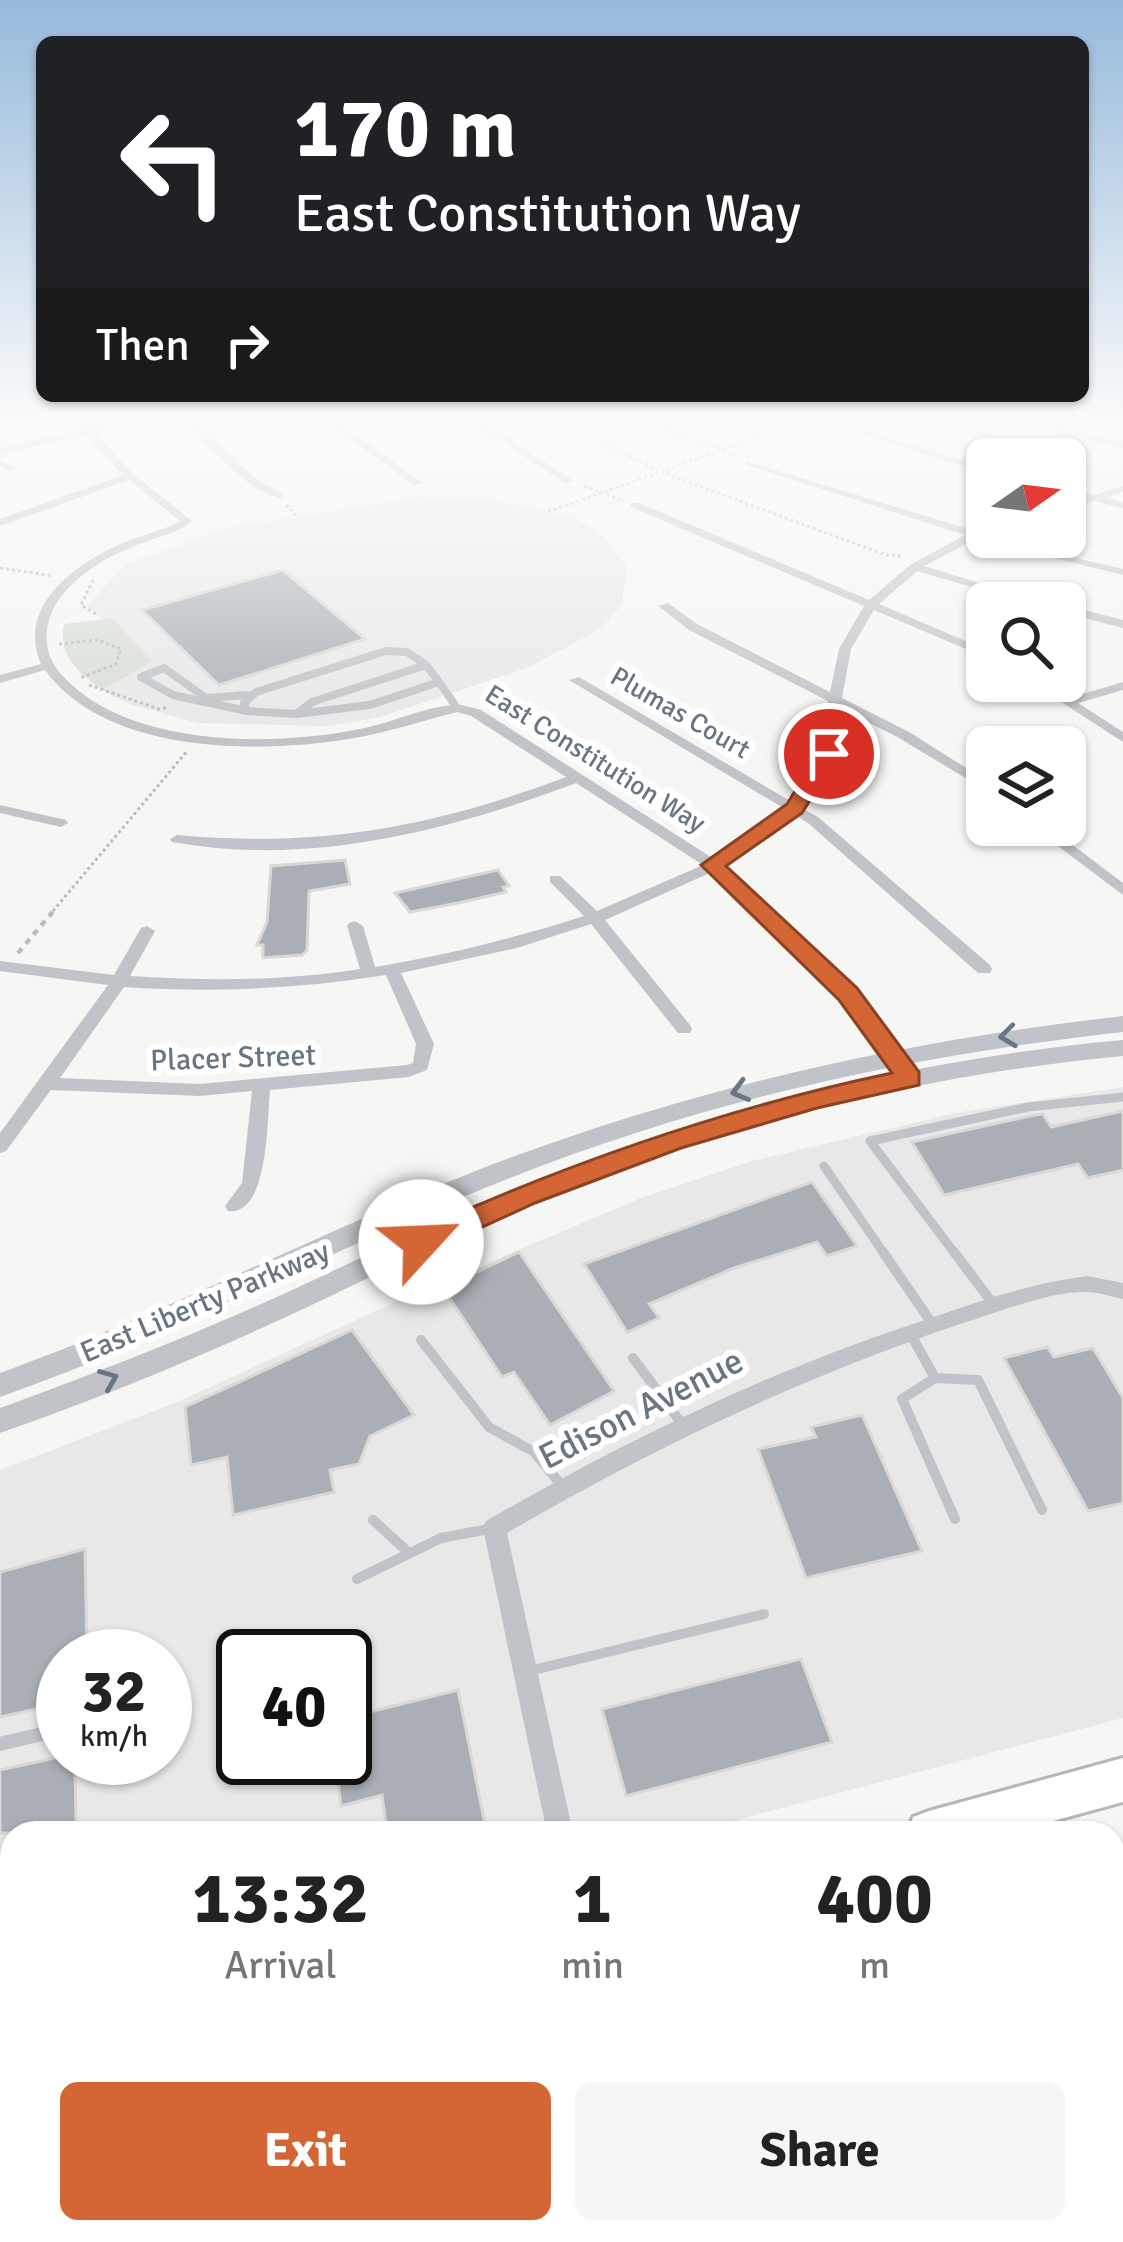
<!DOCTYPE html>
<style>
body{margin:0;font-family:Signika,sans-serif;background:#f6f6f6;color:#222;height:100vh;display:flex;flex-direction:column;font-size:45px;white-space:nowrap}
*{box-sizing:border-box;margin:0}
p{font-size:39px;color:#767676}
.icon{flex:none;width:66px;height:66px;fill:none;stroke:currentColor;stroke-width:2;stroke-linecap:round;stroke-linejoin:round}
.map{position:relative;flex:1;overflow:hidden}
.panel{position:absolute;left:0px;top:1821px;width:1125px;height:423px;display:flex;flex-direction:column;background:#fff;border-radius:36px 36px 0 0;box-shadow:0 3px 9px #0004}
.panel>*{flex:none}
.hud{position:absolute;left:36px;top:36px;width:1053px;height:366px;border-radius:18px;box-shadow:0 3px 9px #0004;background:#202124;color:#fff;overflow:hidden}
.needle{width:78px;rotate:76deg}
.buttons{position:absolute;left:966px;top:438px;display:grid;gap:24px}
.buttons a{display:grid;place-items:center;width:120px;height:120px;border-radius:18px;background:#fff;box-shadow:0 3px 9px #0004;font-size:60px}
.speed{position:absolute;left:36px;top:1629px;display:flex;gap:24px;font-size:60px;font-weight:700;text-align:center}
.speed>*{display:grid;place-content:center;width:156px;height:156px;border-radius:50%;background:#fff;box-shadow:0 3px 9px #0004;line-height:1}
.speed small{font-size:30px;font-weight:400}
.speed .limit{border:6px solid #111;border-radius:18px;background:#fff;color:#111}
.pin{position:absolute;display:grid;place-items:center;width:102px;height:102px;color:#fff;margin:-51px;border:6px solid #fff;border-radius:50%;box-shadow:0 3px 12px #0007}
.me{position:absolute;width:132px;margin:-66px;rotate:65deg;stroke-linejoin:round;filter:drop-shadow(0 0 9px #0008)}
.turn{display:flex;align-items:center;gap:42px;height:252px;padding:0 60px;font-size:54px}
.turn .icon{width:156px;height:156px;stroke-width:2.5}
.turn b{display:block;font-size:84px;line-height:102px}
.then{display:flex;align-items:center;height:114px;padding:0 60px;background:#0003;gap:24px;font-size:45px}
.eta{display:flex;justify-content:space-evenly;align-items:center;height:204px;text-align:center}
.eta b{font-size:72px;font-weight:700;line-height:84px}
.primary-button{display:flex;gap:24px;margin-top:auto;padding:24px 60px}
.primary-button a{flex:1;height:138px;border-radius:18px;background:#d46636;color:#fff;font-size:48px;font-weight:700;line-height:138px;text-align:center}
.primary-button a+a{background:#f6f6f6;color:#222}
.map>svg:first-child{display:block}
</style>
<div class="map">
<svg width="1123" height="2242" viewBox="0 0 1123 2242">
<rect width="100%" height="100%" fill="#f6f7f4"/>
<path fill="#e7e8e7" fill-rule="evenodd" d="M418 497 494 500 573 517 602 535 626 566 622 604 602 628 527 668 380 717 327 726 197 723 129 704 102 690 152 662 87 606 124 565 228 528Z
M1123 1087V1718L687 1833H12V2011L0 2014V1470L175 1403 389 1305 641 1198 752 1161 956 1113ZM63 1656H165V1758H63ZM243 1656H345V1758H243Z
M1123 1939V2242H110L144 2232H1113V1942Z"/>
<path fill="#d8ddd5" d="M113 618 152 662 102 690C79 673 57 655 64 624Z"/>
<path fill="#a9afb5" stroke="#d8d8d6" stroke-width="3" d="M283 570 365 639 219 685 142 610Z
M345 860 350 884 309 891 307 950 302 955 263 958V945H257L267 922 271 866Z
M498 870 509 886 503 887 506 892 458 903 410 912 395 893Z
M1123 1111V1170L1088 1178 1078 1164 944 1195 912 1142 1035 1115 1043 1114 1051 1127Z
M812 1182 857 1246 827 1256 817 1242 734 1268 649 1304 659 1318 627 1332 584 1264Z
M519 1252 614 1391 550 1425 514 1372 502 1377 443 1288Z
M352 1330 414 1415 370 1436 359 1464 330 1470 334 1492 233 1515 227 1457 191 1465 185 1407Z
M1047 1347 1054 1357 1093 1348 1123 1398V1503L1088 1511 1004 1358Z
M862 1415 922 1551 806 1578 758 1449 816 1437 811 1427Z
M85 1549 87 1656H63V1703L0 1717V1572Z
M801 1659 832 1742 626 1796 602 1709Z
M458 1690 485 1825 455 1833H387L382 1795 341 1806 335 1758 348 1753 345 1718Z
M63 1756 75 1758 76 1833H0V1770Z"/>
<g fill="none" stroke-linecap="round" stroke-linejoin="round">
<defs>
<path id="primary" d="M1123 1758V1802L1009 1833H907L913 1817 929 1811Z
M1123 1849V1895L1113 1898V1852Z
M12 2056V2106L0 2109V2059Z
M12 2158V2210L0 2214V2162Z"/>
</defs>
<use href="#primary" stroke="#b4b7bb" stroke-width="6"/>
<path stroke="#babcbf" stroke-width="3" stroke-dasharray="3 3" stroke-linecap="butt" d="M564 424 661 472 886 555 903 556
M695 440 740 457
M584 486 624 501
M286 505 296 515
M548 512 794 424
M0 568 54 576
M93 580 81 605 96 614
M59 644 98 640 121 649 116 664 80 678
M89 685 159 709 169 707
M53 911 188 750"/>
<path stroke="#babcbf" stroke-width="4.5" stroke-dasharray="6 6" stroke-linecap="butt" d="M18 953 56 908"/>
<path stroke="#c0c3c7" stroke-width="8" d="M426 665 439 682 370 705 296 714 312 702Z
M439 682 457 708
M247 695 206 698 164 668 141 677 173 695 247 711
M296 714 247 711 244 703 256 692 386 651 407 652 426 665"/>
<path stroke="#c0c3c7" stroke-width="9" d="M824 1166 885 1255
M956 1255 870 1141 1028 1107 1123 1097"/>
<path stroke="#c0c3c7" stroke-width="10" d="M883 1252 933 1325
M954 1252 994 1305
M910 1333 935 1378 978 1380 1042 1510
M421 1340 489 1427 534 1452 563 1487
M633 1358 682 1424
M935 1378 902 1399 955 1519
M373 1520 408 1552
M357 1579 441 1538 494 1528
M525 1672 764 1614"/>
<path stroke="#c0c3c7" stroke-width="14" d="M0 1744 63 1729
M1113 2040 1123 2037
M668 2232 670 2242
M489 2242 519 2232"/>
<path fill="#c0c3c7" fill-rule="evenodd" d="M76 424H86L90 428 128 424 95 433 134 474 192 521C180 532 166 534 151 540 117 551 82 569 60 598 43 621 41 652 61 674 127 749 276 747 365 728 394 722 424 707 454 705 463 704 472 708 481 710L714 859 762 829 785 809 569 680 579 677 792 802C817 772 824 740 828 701L689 630 658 606 668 603 697 624 830 692 839 649 864 606 631 507V503H639L869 600 910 565 965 535 746 465V461L975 531 987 527V537L1123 569V575L976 539 924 566 1045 603H1026L917 571 879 604 987 650V658L874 610 851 649 842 698 909 732 987 781V791L899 738 841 708C837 747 827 777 802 808L818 817 990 965 992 969 990 973H978L808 823 795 815 773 835 723 866 854 990 916 1074 919 1078 916 1082H904L842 998 712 872 605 920 690 1025 692 1029 690 1033H678L591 924 517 948 401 973 434 1044 427 1070 409 1077 270 1090C267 1119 269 1216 228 1211L225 1206 242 1183 252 1091 200 1096 51 1090 6 1151 0 1153V1133L108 985 0 971V961L114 975 141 928 147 926 155 931 130 976C206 981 285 981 360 969L347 926 349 923 355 921 363 926 375 967C447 955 515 938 584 916L550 882V876H560L597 911 703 865 576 783C449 831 308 867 172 842L170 839 177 835C319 848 433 827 566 777L471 716 457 712C421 721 386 733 349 739 257 754 106 754 45 670L0 683V675L41 664C15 604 80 560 128 541 145 534 164 530 180 521L129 480 0 526V519L123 475 86 435 0 454V448L81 430ZM386 975 416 1044 413 1063 407 1065 200 1084 60 1078 124 987C212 993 299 989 386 975Z
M187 424H197L254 477 282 494V498C250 494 210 448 187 424Z
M329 424H340L423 483 414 485Z
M475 424H486L574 481 565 483Z
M648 424H661L688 437 680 439Z
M845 424 987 468V474L845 428Z
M1029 424H1045L1123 442V448Z
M0 461 16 468 11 471 0 467Z
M1123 486V492L1106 498 1123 502V508L1094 501 1065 510V504L1082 498 1065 494V488L1094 495Z
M1065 605 1123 620V628L1065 613Z
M1029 681H1044L1069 698 1123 682V690L1078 703 1123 732V742Z
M0 805 66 820 68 823 61 827 0 813Z
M1030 825H1046L1123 883V895Z
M1087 1276 1123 1283V1299C1112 1297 1099 1292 1087 1292 1050 1291 999 1312 963 1323 803 1377 652 1448 507 1533L573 1833H547L483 1528 486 1521C627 1440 773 1369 928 1319 980 1301 1032 1283 1087 1276Z"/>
<path fill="#c0c3c7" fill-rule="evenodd" d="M1123 1016V1032C907 1056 697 1102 495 1184 328 1251 170 1337 0 1397V1373C163 1314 317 1234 478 1170 686 1089 902 1041 1123 1016Z
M1123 1040V1056C908 1076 699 1131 500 1216 428 1247 358 1284 286 1317 193 1360 97 1399 0 1433V1408C88 1376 175 1342 261 1304 336 1271 408 1233 484 1202 688 1117 902 1060 1123 1040Z"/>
<use href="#primary" fill="#fff" fill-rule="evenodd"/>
</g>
<defs><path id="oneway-chevron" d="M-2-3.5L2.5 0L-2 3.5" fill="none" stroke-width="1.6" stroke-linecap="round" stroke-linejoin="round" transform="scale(3)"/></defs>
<g stroke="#687582">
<use href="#oneway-chevron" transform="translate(1008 1036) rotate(173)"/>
<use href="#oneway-chevron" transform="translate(740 1091) rotate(165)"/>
<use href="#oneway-chevron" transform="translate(109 1379) rotate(-22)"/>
</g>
<linearGradient id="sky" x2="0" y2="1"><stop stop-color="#96badc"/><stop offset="0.57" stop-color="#fbfbfa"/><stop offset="1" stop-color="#fbfbfa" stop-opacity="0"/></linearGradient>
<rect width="1123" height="738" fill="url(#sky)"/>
<path fill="#d46636" stroke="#8a4223" stroke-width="3" d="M821 749 839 754 802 813 726 866 857 988 919 1072V1085L817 1108 681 1148 535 1203 432 1250H411L406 1242 411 1234C566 1164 725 1108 892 1073L839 1000 701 865 787 804Z"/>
<g text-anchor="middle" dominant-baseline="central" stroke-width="12" stroke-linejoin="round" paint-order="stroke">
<g font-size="27" fill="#687582" stroke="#fff">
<text transform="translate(680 713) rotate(30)">Plumas Court</text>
<text transform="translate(595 759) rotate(32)">East Constitution Way</text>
</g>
<g font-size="30" fill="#687582" stroke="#fff">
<text transform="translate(233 1058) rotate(-2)">Placer Street</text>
<text transform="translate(205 1302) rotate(-23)">East Liberty Parkway</text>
</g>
<g font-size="36" fill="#687582" stroke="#fff">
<text transform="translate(641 1409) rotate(-27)">Edison Avenue</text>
</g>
</g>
</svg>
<div class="buttons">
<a><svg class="needle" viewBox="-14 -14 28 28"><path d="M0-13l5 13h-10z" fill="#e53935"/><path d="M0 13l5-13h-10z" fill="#767676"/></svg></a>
<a><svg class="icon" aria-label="search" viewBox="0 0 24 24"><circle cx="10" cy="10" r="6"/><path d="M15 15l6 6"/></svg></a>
<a><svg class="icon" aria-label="layers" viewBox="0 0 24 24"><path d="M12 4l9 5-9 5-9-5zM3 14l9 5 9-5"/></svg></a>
</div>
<div class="speed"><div>32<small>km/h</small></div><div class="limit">40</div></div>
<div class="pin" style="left:829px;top:754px;background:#d93025"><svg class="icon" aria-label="arrive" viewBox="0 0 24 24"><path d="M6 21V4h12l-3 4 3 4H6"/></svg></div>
<svg class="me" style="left:421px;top:1242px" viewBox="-20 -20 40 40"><circle r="19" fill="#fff"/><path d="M0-13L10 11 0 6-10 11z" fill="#d46636"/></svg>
<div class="hud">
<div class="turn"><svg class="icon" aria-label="left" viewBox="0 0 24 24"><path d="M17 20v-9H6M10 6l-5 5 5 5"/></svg><div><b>170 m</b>East Constitution Way</div></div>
<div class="then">Then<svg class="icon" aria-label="right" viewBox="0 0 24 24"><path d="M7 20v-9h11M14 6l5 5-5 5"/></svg></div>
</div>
<section class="panel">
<div class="eta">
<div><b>13:32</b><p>Arrival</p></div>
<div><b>1</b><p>min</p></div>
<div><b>400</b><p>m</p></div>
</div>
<div class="primary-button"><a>Exit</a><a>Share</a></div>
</section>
</div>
